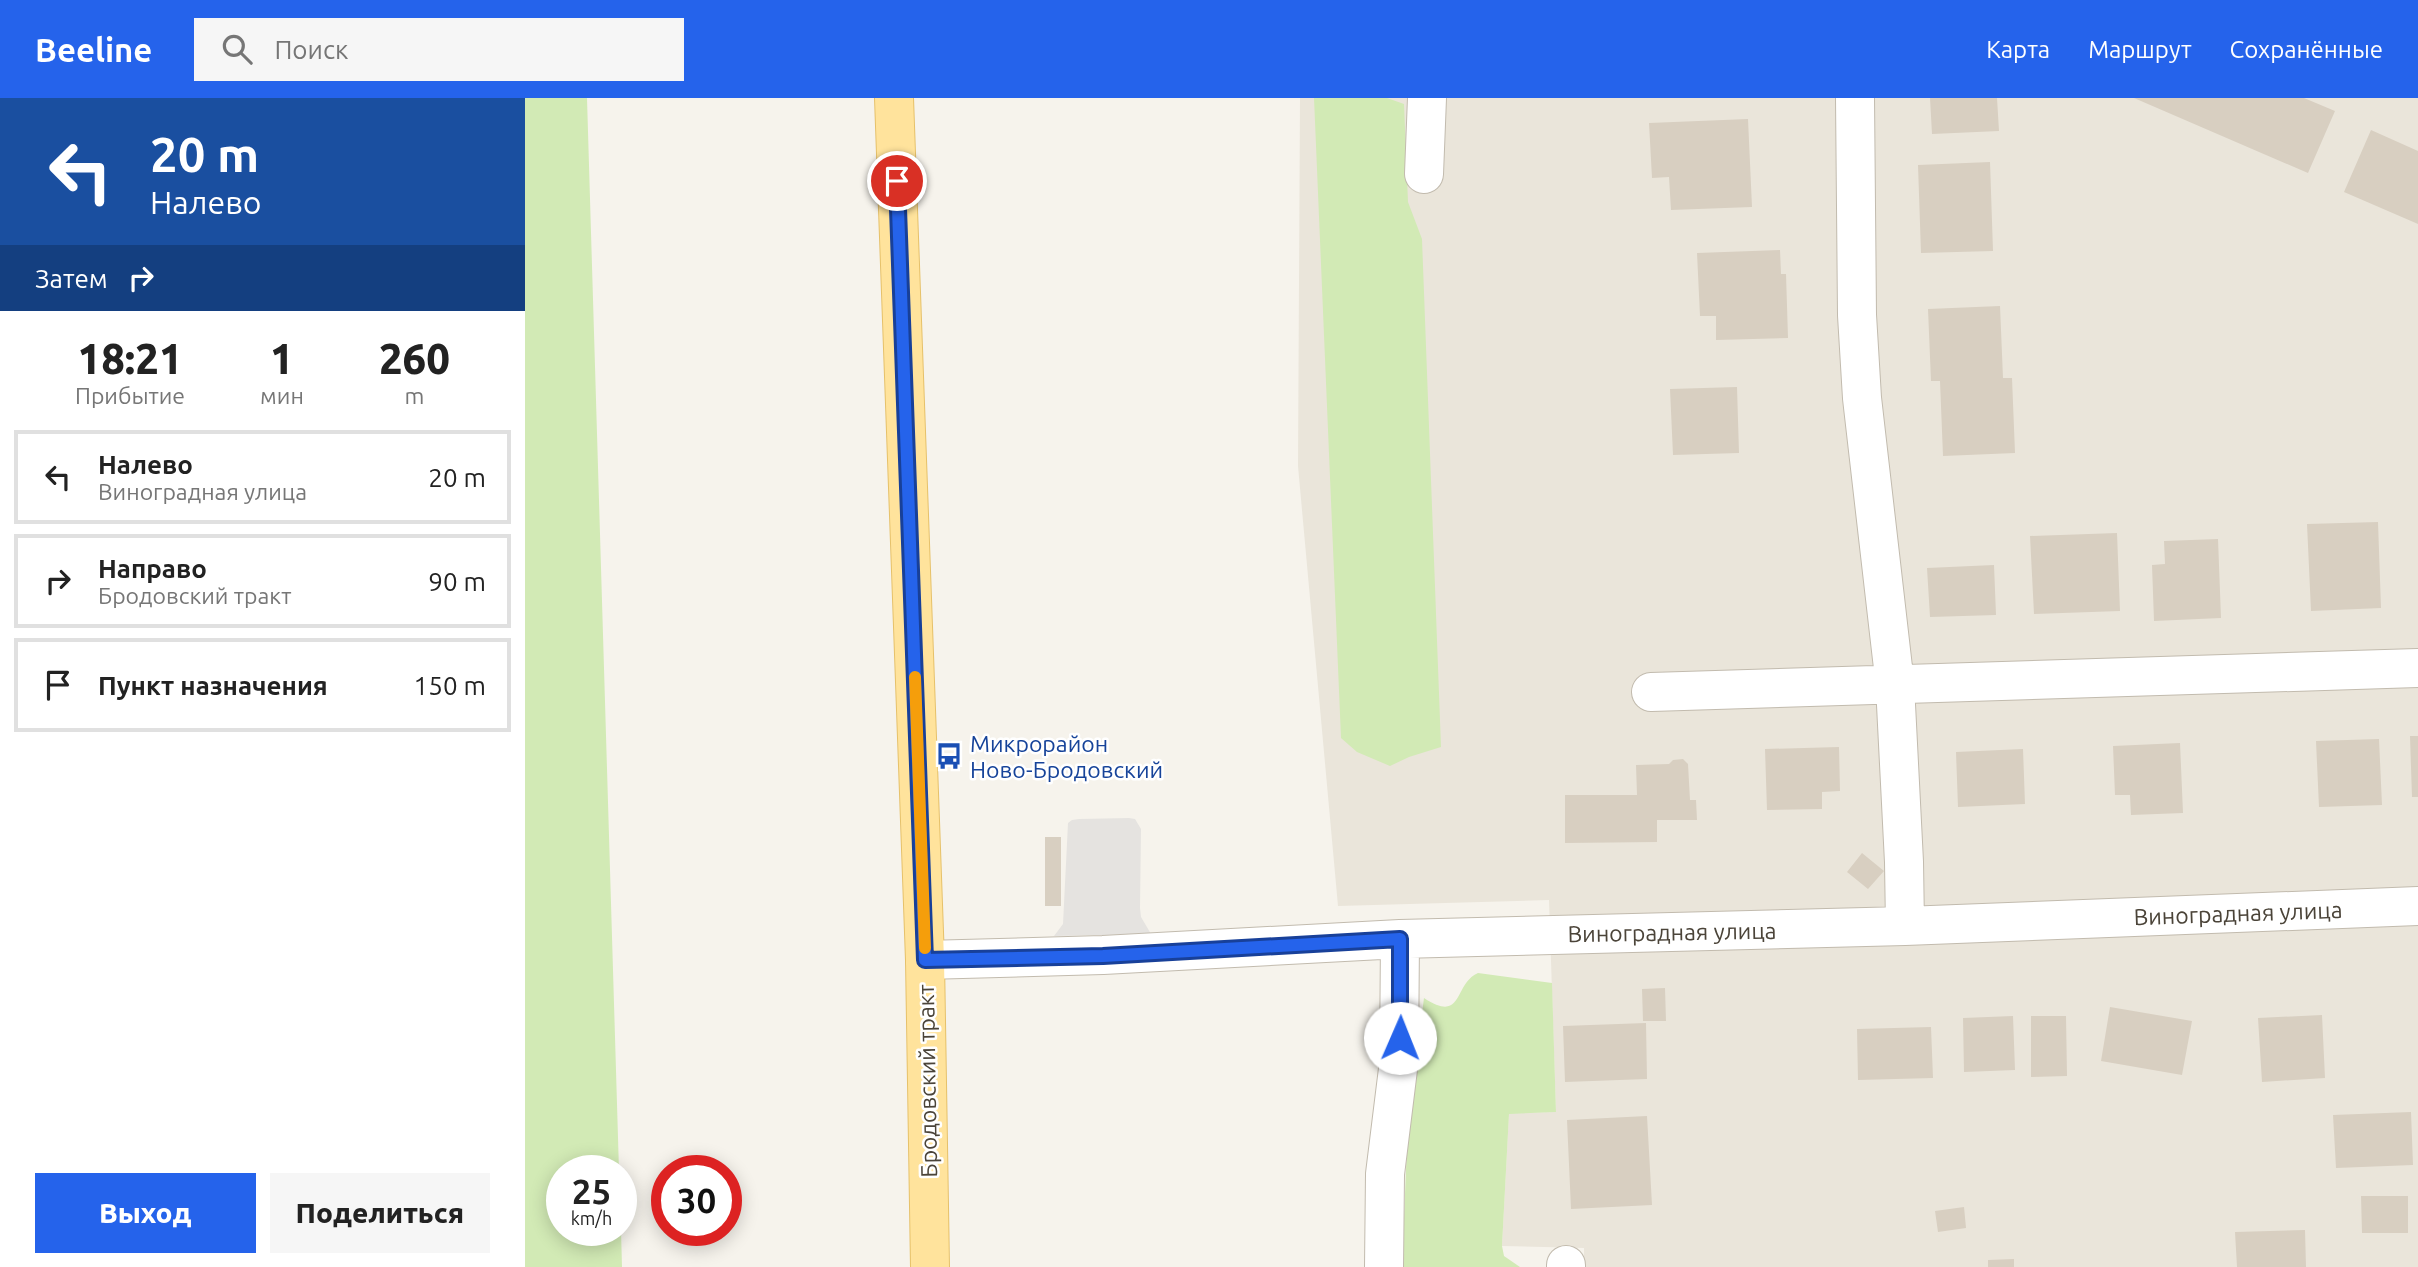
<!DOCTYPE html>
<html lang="ru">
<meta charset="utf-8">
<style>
body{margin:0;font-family:Ubuntu,sans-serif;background:#f6f6f6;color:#222;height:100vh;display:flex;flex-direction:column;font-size:26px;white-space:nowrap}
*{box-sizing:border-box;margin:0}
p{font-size:23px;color:#767676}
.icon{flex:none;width:38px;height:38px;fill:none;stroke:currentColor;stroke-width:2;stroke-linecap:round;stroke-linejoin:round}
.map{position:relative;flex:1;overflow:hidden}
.details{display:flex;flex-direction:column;background:#fff;width:525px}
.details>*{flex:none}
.guide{background:#1a4fa0;color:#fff;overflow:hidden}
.speed{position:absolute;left:21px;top:1057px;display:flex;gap:14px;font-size:35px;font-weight:700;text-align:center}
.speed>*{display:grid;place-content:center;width:91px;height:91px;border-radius:50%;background:#fff;box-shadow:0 4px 18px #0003;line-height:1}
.speed small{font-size:18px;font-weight:400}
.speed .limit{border:10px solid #d22;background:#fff;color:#111}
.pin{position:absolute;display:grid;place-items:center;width:60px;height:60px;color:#fff;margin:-30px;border:4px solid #fff;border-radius:50%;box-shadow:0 2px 7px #0007}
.me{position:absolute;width:77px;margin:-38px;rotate:1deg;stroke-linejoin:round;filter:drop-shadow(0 0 5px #0008)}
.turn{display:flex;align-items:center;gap:24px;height:147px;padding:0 35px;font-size:32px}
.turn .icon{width:91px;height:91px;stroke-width:2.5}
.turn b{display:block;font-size:49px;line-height:60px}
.then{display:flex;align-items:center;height:66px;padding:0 35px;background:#0003;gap:14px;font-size:26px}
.eta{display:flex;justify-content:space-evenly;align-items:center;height:119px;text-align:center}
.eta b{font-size:42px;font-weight:800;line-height:49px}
.action{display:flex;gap:14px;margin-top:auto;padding:14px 35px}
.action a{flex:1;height:80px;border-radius:0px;background:#2563eb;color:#fff;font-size:28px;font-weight:800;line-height:80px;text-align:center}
.action a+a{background:#f6f6f6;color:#222}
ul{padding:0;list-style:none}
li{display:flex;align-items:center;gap:21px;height:94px;margin:0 14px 10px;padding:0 21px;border:4px solid #e0e0e0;border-radius:0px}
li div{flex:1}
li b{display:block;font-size:26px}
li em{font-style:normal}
header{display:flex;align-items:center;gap:42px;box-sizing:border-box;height:98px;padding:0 35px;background:#2563eb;color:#fff}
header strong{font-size:33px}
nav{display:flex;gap:38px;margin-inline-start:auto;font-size:24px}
.search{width:490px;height:63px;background:#f6f6f6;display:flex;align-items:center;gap:18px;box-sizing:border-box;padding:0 24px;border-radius:0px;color:#767676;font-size:26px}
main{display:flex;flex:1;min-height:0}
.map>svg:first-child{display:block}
</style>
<header>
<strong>Beeline</strong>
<div class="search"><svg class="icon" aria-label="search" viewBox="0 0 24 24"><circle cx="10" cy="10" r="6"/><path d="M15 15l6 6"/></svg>Поиск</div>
<nav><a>Карта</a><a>Маршрут</a><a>Сохранённые</a></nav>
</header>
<main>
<section class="details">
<div class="guide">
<div class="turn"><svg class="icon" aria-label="left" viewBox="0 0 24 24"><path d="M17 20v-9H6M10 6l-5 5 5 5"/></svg><div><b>20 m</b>Налево</div></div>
<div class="then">Затем<svg class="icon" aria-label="right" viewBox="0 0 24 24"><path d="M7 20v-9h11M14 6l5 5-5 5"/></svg></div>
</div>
<div class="eta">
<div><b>18:21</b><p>Прибытие</p></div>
<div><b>1</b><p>мин</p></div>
<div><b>260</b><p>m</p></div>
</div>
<ul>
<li><svg class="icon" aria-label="left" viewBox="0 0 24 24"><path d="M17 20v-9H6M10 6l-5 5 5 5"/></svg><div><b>Налево</b><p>Виноградная улица</p></div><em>20 m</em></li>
<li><svg class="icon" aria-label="right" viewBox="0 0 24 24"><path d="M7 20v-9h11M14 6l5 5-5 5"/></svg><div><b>Направо</b><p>Бродовский тракт</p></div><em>90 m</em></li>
<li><svg class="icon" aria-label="arrive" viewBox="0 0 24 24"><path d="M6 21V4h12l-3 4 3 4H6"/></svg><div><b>Пункт назначения</b></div><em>150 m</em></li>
</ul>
<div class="action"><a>Выход</a><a>Поделиться</a></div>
</section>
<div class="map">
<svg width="1893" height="1169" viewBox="0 0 1893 1169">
<rect width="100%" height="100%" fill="#f6f3ec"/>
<path fill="#eae5da" d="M775 0H1893V1169H1059V1150L977 1148 984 1015 1031 1014 1024 802 813 808 773 368Z"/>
<path fill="#d2eab5" d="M0 0H62L94 1073H37V1132H96L97 1169H0Z
M789 0H862L879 6 883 104 897 141 916 649 884 659 865 668 832 654 816 640Z
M953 875 1027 885 1031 1014 984 1016 977 1148 979 1158 995 1169H877L883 1023 899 900C939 926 928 886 953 875Z"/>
<path fill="#e5e3e0" d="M604 720 610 721 616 731 615 810 616 819 626 836 529 838 538 826 543 725 547 722 554 721Z"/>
<path fill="#d8cfc1" d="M1405 0H1472L1474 33 1407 36Z
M1609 0H1779L1810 13 1783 75Z
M1223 21 1227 109 1146 112 1144 79 1127 80 1124 25Z
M1846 32 1893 53V126L1819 94Z
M1465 64 1468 153 1396 155 1393 67Z
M1255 152 1256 176H1261L1263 240 1191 242V218H1175L1172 155Z
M1475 208 1478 280H1487L1490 355 1418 358 1415 283H1406L1403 211Z
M1212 289 1214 355 1148 357 1145 291Z
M1853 424 1856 510 1786 513 1782 426Z
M1592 435 1595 513 1509 516 1505 438Z
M1693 441 1696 520 1629 523 1627 467 1640 466 1639 443Z
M1469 467 1471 517 1405 519 1402 470Z
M1885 638H1893V699H1887Z
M1854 641 1857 707 1794 709 1791 643Z
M1655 645 1658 715 1606 717 1605 697H1590L1588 648Z
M1314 649 1315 693 1297 694V711L1242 712 1240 651Z
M1498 651 1500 706 1433 709 1431 654Z
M1158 661 1163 666 1165 702H1171L1172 722H1132V744L1040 745V697H1112L1111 667 1144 666 1148 662Z
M520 739H536V808H520Z
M1337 755 1359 773 1343 791 1322 774Z
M1140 890 1141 923H1118L1117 891Z
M1585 909 1667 923 1657 977 1576 963Z
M1797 917 1800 980 1737 984 1733 920Z
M1488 918 1490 972 1439 974 1438 920Z
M1506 918H1541L1542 978 1506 979Z
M1121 925 1122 981 1040 984 1038 928Z
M1406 929 1408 980 1333 982 1332 931Z
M1886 1014 1888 1067 1811 1070 1808 1017Z
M1122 1018 1127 1107 1046 1111 1042 1022Z
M1836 1098H1883V1135H1837Z
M1439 1109 1441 1130 1413 1134 1410 1113Z
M1780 1132 1781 1169H1712L1710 1134Z
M1489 1161V1169H1463V1162Z"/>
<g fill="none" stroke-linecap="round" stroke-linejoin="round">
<defs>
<path id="minor" d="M1330 0 1332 217 1337 300 1370 587 1379 764 1380 828
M899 76 902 0
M1126 594 1893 570
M400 862 578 857 875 841 1380 828 1893 808
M1041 1167V1169
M859 1169 860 1076 874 963 875 841"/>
<path id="major" d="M369 0 400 862 405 1169"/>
</defs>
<use href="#minor" stroke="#c2bbae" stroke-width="40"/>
<use href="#major" stroke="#e6c16a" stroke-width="40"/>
<use href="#minor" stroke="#fff" stroke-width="38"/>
<use href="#major" stroke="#ffe39c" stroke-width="38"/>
</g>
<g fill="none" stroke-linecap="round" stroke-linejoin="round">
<defs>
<path id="route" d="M372 83 400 862 578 858 875 841V940"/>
</defs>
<use href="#route" stroke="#184099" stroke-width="18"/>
<use href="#route" stroke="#2563eb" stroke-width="12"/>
<path stroke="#f59e0b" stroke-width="12" d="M390 579 400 850"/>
</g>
<defs>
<symbol id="bus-bare" viewBox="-9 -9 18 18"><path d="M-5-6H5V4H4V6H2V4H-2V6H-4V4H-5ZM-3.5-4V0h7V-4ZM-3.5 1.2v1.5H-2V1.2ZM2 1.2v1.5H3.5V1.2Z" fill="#1a4fb4" stroke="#fff" stroke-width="2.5" paint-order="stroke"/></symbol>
</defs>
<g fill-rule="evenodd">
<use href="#bus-bare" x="405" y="639" width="38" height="38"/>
</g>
<g text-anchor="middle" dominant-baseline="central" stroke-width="5" stroke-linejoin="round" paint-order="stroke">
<g font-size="23" fill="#164399" stroke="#fff" text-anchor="start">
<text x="445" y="645">Микрорайон<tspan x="445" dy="26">Ново-Бродовский</tspan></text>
</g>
<g font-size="23" fill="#4b4439" stroke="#fff">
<text transform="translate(1713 815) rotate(-2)">Виноградная улица</text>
<text transform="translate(1147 834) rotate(-1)">Виноградная улица</text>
<text transform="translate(402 983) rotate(-91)">Бродовский тракт</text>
</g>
</g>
</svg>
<div class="speed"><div>25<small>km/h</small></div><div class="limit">30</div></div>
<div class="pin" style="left:372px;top:83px;background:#d93025"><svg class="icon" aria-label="arrive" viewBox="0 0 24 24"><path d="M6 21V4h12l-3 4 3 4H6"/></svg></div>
<svg class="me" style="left:875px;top:940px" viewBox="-20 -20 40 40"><circle r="19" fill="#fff"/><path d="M0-13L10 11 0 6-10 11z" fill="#2563eb"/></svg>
</div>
</main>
